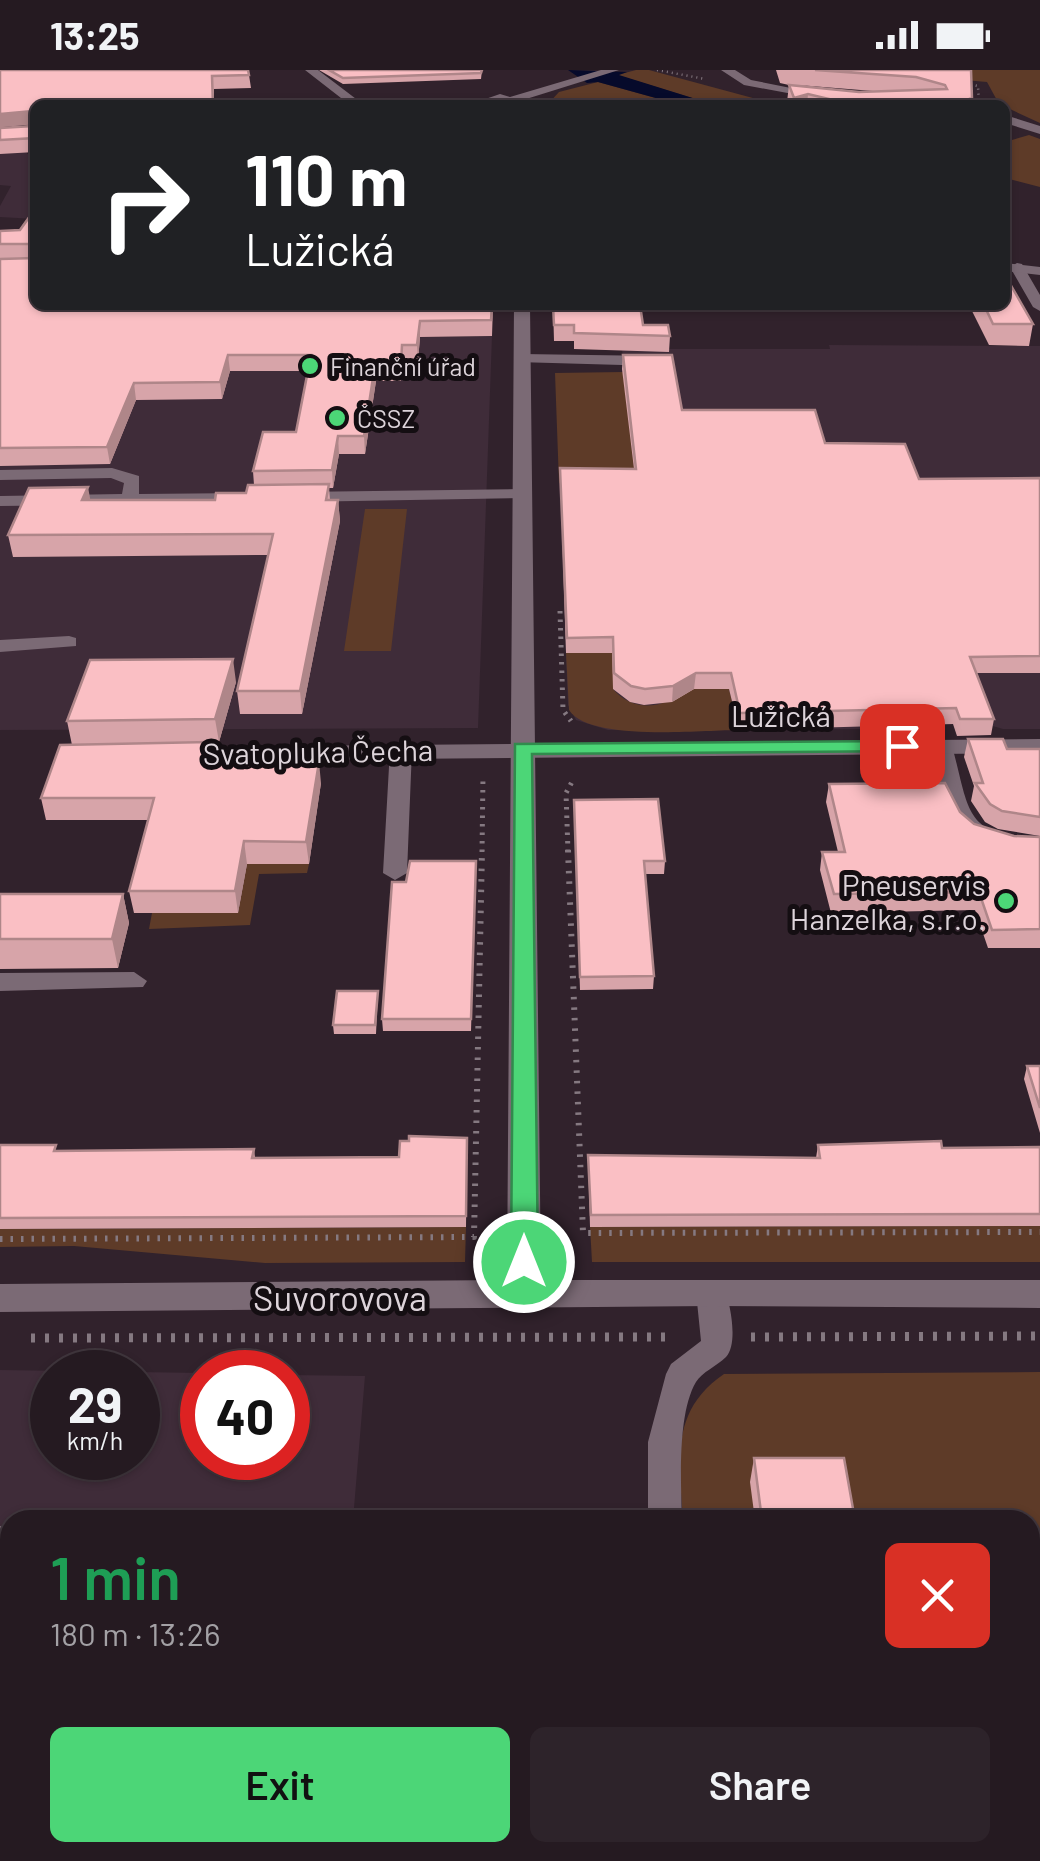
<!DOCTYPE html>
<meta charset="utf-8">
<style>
body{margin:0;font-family:Barlow,sans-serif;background:#2d232a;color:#f1f3f6;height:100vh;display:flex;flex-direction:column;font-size:38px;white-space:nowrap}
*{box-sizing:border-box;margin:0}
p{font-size:32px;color:#a3a1a5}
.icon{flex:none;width:55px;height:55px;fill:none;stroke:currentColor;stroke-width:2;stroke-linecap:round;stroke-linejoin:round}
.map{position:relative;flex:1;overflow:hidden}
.drawer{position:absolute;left:0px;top:1440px;width:1040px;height:352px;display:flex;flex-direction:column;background:#251a21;border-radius:30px 30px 0 0;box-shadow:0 2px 8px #0004,0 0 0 2px #42383f}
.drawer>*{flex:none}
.banner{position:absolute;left:30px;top:30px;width:980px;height:210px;border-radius:15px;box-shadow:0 2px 8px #0004,0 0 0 2px #42383f;background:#202124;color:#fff;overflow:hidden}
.speed{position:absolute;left:30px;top:1280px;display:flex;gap:20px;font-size:50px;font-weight:700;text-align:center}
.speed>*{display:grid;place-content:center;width:130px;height:130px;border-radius:50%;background:#251a21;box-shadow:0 2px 8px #0004,0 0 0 2px #42383f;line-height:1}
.speed small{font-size:25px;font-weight:400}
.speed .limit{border:15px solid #d22;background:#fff;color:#111}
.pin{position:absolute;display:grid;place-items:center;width:85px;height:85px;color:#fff;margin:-42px;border-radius:20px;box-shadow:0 5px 15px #0006}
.me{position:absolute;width:110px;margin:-55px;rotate:0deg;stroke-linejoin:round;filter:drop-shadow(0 0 8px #0008)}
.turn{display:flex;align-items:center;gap:35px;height:210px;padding:0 50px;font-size:45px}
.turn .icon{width:130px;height:130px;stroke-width:2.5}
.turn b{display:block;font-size:70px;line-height:85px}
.round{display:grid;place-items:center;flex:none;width:105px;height:105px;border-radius:15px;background:#2d232a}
.summary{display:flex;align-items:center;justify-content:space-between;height:170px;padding:0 50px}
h1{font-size:60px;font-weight:600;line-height:75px;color:#1e9e55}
.primary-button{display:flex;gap:20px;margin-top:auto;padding:20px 50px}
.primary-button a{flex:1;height:115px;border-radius:15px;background:#4cd677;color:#111;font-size:40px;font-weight:600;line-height:115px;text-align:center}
.primary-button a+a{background:#2d232a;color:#f1f3f6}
.status{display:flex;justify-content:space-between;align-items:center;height:70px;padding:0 50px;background:#251a21;direction:ltr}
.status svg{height:28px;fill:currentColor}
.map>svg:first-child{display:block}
</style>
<div class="status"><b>13:25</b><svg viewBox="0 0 49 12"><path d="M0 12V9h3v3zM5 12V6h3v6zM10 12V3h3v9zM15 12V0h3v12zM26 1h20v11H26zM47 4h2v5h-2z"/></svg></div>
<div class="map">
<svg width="1040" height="1791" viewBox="0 0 1040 1791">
<rect width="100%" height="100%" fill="#31222c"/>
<path fill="#3f2c39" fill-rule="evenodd" d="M27 79V84H35V149L0 147V136L11 116 0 115V81Z
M0 254 45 273 492 266 478 658 0 660Z
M829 275 1040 276V659H1003L986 654 889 655 878 659 608 660 576 650 568 635 559 413H635L622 279H830Z
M0 1300 202 1303V1388H288V1305L365 1306 353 1450H10V1782L326 1783 325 1791H0ZM52 1302H138V1388H52Z"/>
<path fill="#5e3b28" d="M636 0H649L779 35H802H715L617 5Z
M923 0H1040V53L999 34 987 12 929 7Z
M598 12 681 35 615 32 547 35 559 22Z
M1029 65 1040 69V117L1005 108V72Z
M623 302 636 414 559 413 555 303Z
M365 439H407L391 581H344Z
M713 582 613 619C633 643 665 639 686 619H729L739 660C701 660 589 672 569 640L566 583Z
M247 794H309L307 803 259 804 250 855 149 859 152 843H238Z
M1040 1156V1192H592L590 1157Z
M466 1157 465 1192 265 1193 74 1176 0 1177V1159Z
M1040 1302V1791H704V1783L1030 1782V1450H683C679 1390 670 1341 724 1304Z"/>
<path fill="#060a2b" d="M568 0 627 2 619 5 715 35H681L598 12 587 13Z"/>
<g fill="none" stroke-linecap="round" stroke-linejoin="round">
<path stroke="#857981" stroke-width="2.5" stroke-dasharray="1 4" stroke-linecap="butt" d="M657 0 705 9
M966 13 978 16 979 33
M385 35 448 30"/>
<path stroke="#857981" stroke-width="5" stroke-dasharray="2.5 6" stroke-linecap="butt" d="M560 541 563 640 571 651
M482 782 483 706
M568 782 566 723 573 710"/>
<path stroke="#857981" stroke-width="6" stroke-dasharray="2.5 8" stroke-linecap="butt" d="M568 780 583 1163 1040 1162
M0 1169 474 1167 482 780"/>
<path stroke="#857981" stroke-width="9" stroke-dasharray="4 10" stroke-linecap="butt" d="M751 1267 1040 1266
M31 1268 669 1267"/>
<path fill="#7b6a75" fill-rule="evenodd" d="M1017 193 1022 194 1040 225V241L1033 237 1010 197Z
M522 284 657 286 665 291 657 296 517 292 514 289Z
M112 398 139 406V424L247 423 256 428 247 433 0 436V426L122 424 124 413 111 408 0 410V400Z
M522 419 531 424 528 428 297 432 288 427 297 422Z
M69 566 76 568V576L0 582V570Z
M941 670 952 676C970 741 963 766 1040 769V783C950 780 951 755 930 676Z
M401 673 412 679 407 803 395 810 383 803 390 679Z
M134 902 147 911 143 917 0 921V903Z
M711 1210 722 1213C730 1229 739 1273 726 1287 717 1296 702 1302 696 1312 677 1344 681 1413 682 1450H648V1372L666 1304 671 1294 701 1271 696 1222 700 1213Z
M0 1456H10V1488H0Z
M0 1758H10V1782H64L63 1791H0Z
M104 1782H144L142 1791H102Z
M212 1782H252V1791H212Z
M663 1782H703L704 1791H664Z"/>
<path fill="#7b6a75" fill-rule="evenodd" d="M305 0H318L364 35H350Z
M721 0H735L751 10 831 26 825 30 744 15Z
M1005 45 1040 56V64L1005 53Z
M1005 193 1040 197V205L1005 201Z
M1040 669V683L175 691 163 684 175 677Z"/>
<path fill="#7b6a75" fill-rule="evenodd" d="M601 0H619L523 30 534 35 500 32 468 35 500 24 510 27Z
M514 235H530L541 1210H1040V1238L711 1236 0 1242V1214L507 1210Z"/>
</g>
<path fill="#d7a4a9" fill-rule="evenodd" d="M0 0 249 5 251 18 214 19V35H35V82L0 84V58L33 56 35 54 0 57Z
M319 0H482L481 9 343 14Z
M776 0H971V35H788L787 32 789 15 780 13ZM798 15 873 21 859 22Z
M35 139V235H493L492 266 420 267 418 291H402L401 311H376L365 384H339L333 418H329L330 430H338L340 451 302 644H240L237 621 268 485 13 487 8 465 90 430H215L246 423 254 415 253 401 296 362 308 301H230L222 329 136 330 110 394 0 396V161L20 160Z
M553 235 643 255 670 266 669 282 574 279V271H554Z
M969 235H1005L1033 254 1029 276 989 275Z
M623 285 682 340 825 373 919 409 1040 408V603H977L994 649 991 665 957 666 953 654 739 660 729 619H694L672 632 644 635 630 632 613 619 612 583H566L560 398 634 399 622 299Z
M236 612 219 672H209L212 691 321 713 309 794H247L238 843H134L129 821 148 750H46L41 728 72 675 67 651Z
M968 669 1007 679H1040V766L998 759 985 752 971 731 974 716 964 687Z
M829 714 960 742 974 754 1014 766 1040 767V878H988L975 840 831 843 820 800 822 782H838L826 732Z
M574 742 665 791 664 804H645L654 906 653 919 580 920Z
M476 791 471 961H383L382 949 406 812Z
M0 824H123L129 853 118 898 0 899Z
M378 921 376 964H334L333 955Z
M1027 996H1040V1063L1024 1009Z
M467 1068 466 1157 0 1159V1075L57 1081 254 1079 255 1088 399 1087Z
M818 1075 942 1078 1040 1077V1156L590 1157 588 1085 816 1088Z
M754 1388 855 1450H755L750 1412Z"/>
<path fill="#af8689" d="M808 24 807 35H793L794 28Z
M972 28 971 35H954Z
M32 41 35 54 0 57V44Z
M420 251V267L418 291 417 275Z
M228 285 230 301 222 329 220 312Z
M375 295 376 311 365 384 364 366Z
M134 313 136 330 110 394 107 377Z
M338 366 339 384 333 418 332 400Z
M88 417 92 439 82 430Z
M338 430 340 451 302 644 300 621Z
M233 589 236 612 219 672 215 649Z
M696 603 694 619 672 632 673 616Z
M209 672 212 694 204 691Z
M319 692 321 713 309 794 306 772Z
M244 771 247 794 238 843 235 821Z
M123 824 129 853 118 898 112 869Z"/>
<path fill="#fabfc4" stroke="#af8689" stroke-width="2.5" d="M0 0H248L249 5 212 6 213 35H35V49L32 41 0 44Z
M329 0H482L481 3 343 8Z
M815 0H971L972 28 954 35H910L904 33 900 35H854L808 24 794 28 789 15 859 22 947 19 945 15 916 7Z
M591 30 604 35H573Z
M35 54V68L0 70V58L33 56Z
M35 139V177L32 174H0V161L20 160Z
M35 187V235H492L491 250 420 251 417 275H402L401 295H375L364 366H338L332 400 253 401 263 362H296L311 285H228L220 312 134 313 107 377 0 378V189L35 188Z
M1005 205 1033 254H993L984 235H1005Z
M553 235H640L643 255H668L670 266 574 263V255H554Z
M623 285H672L682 340H815L825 373 905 374 919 409 1040 408V586L970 587 994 649H960L956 638 740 643 731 603H696L673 616 645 619 631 616 614 603 613 567 567 568 560 398 636 399Z
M329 414 326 430H338L300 621H237L273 464 8 465 29 418 88 417 82 430H215L216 423H246L248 415Z
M233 589 215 649 67 651 90 590Z
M968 669H1003L1007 679H1040V747L1002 741 990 734 975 713H983Z
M209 672 204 691 319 692 306 772 244 771 235 821H129L154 728H41L60 675Z
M945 713 960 742 974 754 1014 766 1040 767V859L992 860 979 822 834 824 822 782H845L829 714Z
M658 729 665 791H644L654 906 580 907 574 730Z
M410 791H476L471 949H382L392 812H406Z
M0 824H123L112 869H0Z
M337 921H378L375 955H333Z
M1027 996H1040V1038Z
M409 1066 467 1068 466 1146 0 1148V1075H56L54 1081 254 1079 252 1088 399 1087 400 1071H409Z
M941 1071 942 1078 1040 1077V1144L591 1145 588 1085 820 1088 818 1075Z
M754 1388H844L855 1450H762Z"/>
<path fill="#4cd677" stroke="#318b4d" stroke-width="2.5" d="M902 671 909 672V681L532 684 538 1192 534 1199 524 1202 515 1199 511 1192 515 674Z"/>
<g fill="#4cd677" stroke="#140e12" stroke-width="4">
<circle cx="310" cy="296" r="10"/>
<circle cx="337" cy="348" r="10"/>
<circle cx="1006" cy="831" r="10"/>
</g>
<g text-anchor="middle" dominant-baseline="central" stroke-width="10" stroke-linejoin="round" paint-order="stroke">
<g font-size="25" fill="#ddd4da" stroke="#140e12" text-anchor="start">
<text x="330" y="296">Finanční úřad</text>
<text x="357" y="348">ČSSZ</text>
</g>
<g font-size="30" fill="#ddd4da" stroke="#140e12">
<text x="781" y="645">Lužická</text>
<text transform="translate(318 681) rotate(-1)">Svatopluka Čecha</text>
</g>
<g font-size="30" fill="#ddd4da" stroke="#140e12" text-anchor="end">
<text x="986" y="814">Pneuservis<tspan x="986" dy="34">Hanzelka, s.r.o.</tspan></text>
</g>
<g font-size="35" fill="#ddd4da" stroke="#140e12">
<text x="340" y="1227">Suvorovova</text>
</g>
</g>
</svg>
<div class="speed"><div>29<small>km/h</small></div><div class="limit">40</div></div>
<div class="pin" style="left:902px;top:676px;background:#d93025"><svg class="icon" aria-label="arrive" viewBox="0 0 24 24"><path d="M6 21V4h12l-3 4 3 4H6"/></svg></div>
<svg class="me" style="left:524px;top:1192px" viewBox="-20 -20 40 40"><circle r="17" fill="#4cd677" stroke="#fff" stroke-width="3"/><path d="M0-11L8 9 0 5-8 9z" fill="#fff"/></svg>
<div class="banner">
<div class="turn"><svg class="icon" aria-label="right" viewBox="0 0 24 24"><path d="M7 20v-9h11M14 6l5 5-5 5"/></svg><div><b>110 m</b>Lužická</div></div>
</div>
<section class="drawer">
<div class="summary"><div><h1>1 min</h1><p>180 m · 13:26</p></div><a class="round" style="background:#d93025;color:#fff"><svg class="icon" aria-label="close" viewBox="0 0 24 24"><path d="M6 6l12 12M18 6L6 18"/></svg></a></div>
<div class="primary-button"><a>Exit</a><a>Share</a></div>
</section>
</div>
